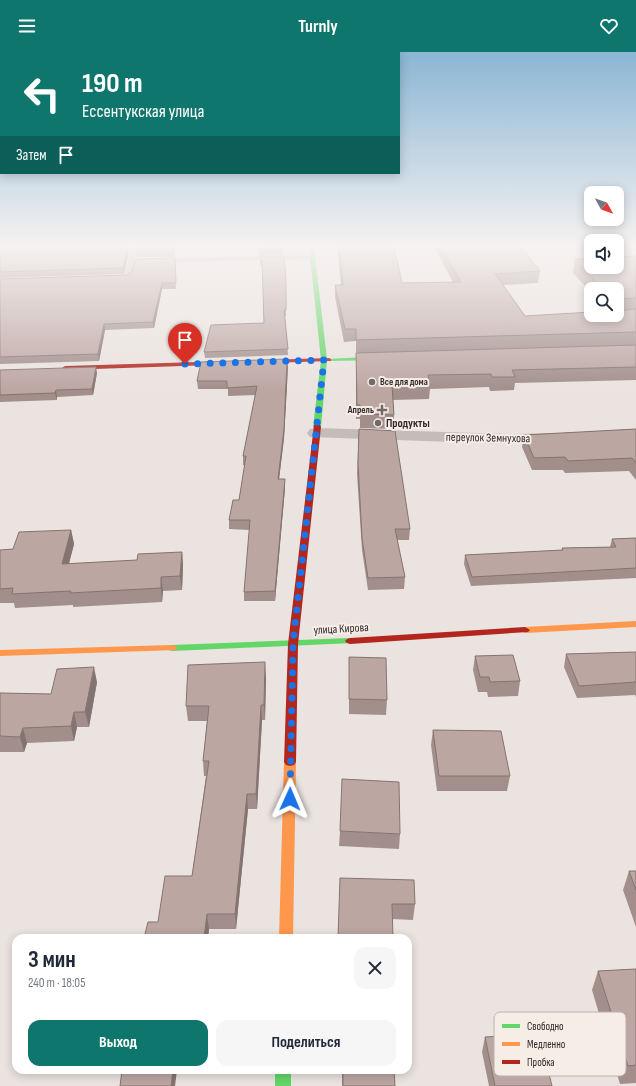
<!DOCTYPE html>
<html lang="ru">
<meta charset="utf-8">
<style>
body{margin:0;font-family:"Sofia Sans Condensed",sans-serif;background:#f6f6f7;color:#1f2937;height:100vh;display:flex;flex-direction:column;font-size:15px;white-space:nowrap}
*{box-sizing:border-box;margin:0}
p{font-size:13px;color:#747a83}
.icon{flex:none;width:22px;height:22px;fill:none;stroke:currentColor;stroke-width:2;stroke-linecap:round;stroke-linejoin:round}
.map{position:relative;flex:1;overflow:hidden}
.panel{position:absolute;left:12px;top:882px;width:400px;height:140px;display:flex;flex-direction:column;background:#fff;border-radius:12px;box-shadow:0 2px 10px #0003}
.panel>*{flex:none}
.guide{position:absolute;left:0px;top:0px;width:400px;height:122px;box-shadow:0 2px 10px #0003;background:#0f766e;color:#fff;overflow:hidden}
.needle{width:26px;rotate:130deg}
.fabs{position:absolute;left:584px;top:134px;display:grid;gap:8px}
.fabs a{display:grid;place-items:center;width:40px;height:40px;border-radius:8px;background:#fff;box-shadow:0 2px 10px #0003;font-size:20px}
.pin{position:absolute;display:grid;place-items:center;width:34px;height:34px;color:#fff;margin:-41px -17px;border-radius:50% 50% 50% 0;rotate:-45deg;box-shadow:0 0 4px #0007}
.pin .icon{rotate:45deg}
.me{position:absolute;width:44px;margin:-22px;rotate:1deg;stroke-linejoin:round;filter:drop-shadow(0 0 3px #0008)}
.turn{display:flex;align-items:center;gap:14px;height:84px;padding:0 16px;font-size:18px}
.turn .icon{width:52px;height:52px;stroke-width:2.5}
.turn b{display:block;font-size:28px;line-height:34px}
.then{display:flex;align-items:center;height:38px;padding:0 16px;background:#0003;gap:8px;font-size:15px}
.round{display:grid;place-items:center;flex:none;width:42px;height:42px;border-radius:12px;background:#f6f6f7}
.overview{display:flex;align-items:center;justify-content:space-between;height:68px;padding:0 16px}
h1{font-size:24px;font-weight:700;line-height:30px}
.primary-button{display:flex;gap:8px;margin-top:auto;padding:8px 16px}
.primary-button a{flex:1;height:46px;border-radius:12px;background:#0f766e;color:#fff;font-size:16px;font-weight:700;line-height:46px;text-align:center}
.primary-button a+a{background:#f6f6f7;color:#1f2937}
header{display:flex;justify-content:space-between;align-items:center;height:52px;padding:0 16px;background:#0f766e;color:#fff;font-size:18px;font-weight:700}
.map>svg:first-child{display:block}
</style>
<header><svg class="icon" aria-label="menu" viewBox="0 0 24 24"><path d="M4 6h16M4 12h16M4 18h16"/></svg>Turnly<svg class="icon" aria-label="heart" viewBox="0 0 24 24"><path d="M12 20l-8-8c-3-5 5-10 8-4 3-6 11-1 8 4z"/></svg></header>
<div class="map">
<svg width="636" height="1034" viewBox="0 0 636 1034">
<rect width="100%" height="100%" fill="#eae3df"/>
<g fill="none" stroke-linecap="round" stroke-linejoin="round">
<path fill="#c3bcb8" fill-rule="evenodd" d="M131 195H137L135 207 312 203 315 205 312 207 134 211 130 226 115 227V225L125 223Z"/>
<path fill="#c3bcb8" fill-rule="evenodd" d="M316 376 513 382 553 381 559 382 562 386 559 390 553 391 513 392 310 385 307 381 310 377Z"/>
<path fill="#63d668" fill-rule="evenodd" d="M309 195H314L327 307 385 304 388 306 385 308 327 309 321 375 317 377 313 375 321 308Z
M350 586 353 587 355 589 353 591 172 599 168 598 167 596 168 594 172 593Z
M275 1018H291V1034H275Z"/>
<path fill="#ff974d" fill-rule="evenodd" d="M636 569V575L525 581 520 578 525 575Z
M172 593 176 594 177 596 176 598 0 604V598Z
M290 706 294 707 296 710 293 886H279L284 710 286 707Z"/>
<path fill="#b3261e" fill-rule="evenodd" d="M329 306 331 307V309L65 318 62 316 65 314Z
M314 373H320L321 375 298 592 296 710 294 713 290 714 286 713 284 710 288 592Z
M525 575 530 578 528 580 350 592 347 591 345 589 347 587 350 586Z"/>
</g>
<path fill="#a28f8b" d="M0 195H130L124 222 0 226Z
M175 195V205H137L136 200Z
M258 195H283V202L259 203Z
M337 195H394L402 231 453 230 434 195H521L540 219 538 231 503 233 525 264 617 263V237H591V241L573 221 575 207 636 204V328L515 331 514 338 490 339 489 335 430 337 429 347 393 348 394 363V377L360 376V367H356V289L344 290 335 245V233H341Z
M260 204 286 233V264H285L288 303 205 306 204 300 264 271 262 213 260 214Z
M175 206 176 237H162L154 276 105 278 99 309 0 312V227L127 223Z
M287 307 288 315 284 386 279 427 285 436 275 549H244V540L250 478 229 477V468L239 448 245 413H243V404L256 343 228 344V337H198L197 329Z
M0 318 97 321 93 343 57 345V348L0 350Z
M359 377 410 477 409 488H397L405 525 404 537 368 538 362 498 357 422Z
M636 377V428L629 419 565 421 563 418H532L522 395 524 383Z
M71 478 74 492 69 512 137 508 182 500 183 513 182 538 163 539 162 550 73 555V553L15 556 14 551H0V498L13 497Z
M636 486V526L471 534 464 512 465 503 562 498V496L610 495 612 487Z
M636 600V645L635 643 577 646 564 615 566 602Z
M475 604 520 629 518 644 488 645 487 640H478L473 618Z
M349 605 387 648 386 663 349 662Z
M266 625 265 668H262L257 757H248L236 877H209L208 886H144L158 870 192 824 206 724H204L203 709 207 669H188L186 654Z
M97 630 89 675H77L74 689 27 691 24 700H0V641L51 642Z
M433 678 510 724 507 739H437L431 693Z
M340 779 400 782 399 797 339 794Z
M629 819H636V875L623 838Z
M340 826 415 852 413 868 392 867Z
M636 917V1031L620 1032 592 938 598 919Z
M485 985 552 1034H489L482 1000Z
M342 1018H394L395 1034H342Z"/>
<path fill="#847471" d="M128 195H130L124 222 123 216Z
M162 231V237L154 276 153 270Z
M104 272 105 278 99 309 98 302Z
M287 307 288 315 284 386 278 436V427Z
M96 315 97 321 93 343 92 337Z
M56 338 57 345V348L55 341Z
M285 427V436L275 549V539Z
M71 478 74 492 65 526 62 512Z
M182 500 183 513 182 538 180 524Z
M161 525 163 539 162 550 161 536Z
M265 610 266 625 265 668 264 653Z
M94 615 97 630 89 675 85 660Z
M261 653 262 668 257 757 256 742Z
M74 660 77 675 74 689 71 674Z
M23 676 27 691 24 700 20 685Z
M247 742 248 757 236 877 235 862Z
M207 862 209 877 208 886H204Z
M173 1018H177L175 1034H171Z"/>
<path fill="#bca6a2" stroke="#847471" d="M0 195H128L123 216 0 220Z
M137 195H175V199L136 200Z
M259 195H283V197H259Z
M339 195H394L402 231 461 230 441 195H521L540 219 495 222 525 264 591 260V263H617V259L636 257V280L356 288V277H345L335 233H343Z
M260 204H284L286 228V258H284L288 297 204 300 211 273 264 271 262 208H260Z
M636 204V246L617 247V237H603L575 207H591V215H617V205Z
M175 206 176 231H162L153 270 104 272 98 302 0 305V227L127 223 132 220 135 207Z
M636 293V315L512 318 515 325H492L491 322 428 323 430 334H392L394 363 360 362V353H357L356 301Z
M287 307 284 377 278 427H285L275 539 244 540 250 468H229L233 448H239L246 404H243L257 334 227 336V329H197L201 310Z
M96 315 92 337 56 338 55 341 0 343V318Z
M359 377 395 379 410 477H395L405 525 368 526 362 486 358 411Z
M636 377V411L632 406 568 409 565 405 534 406 524 383Z
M71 478 62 512 137 508 138 502 182 500 180 524 161 525V536L70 541 71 539 12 542 13 536 0 537V498L13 497 19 480Z
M636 486V516L472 525 465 503 563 498 562 496 616 495 612 487Z
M636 600V630L579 634 566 602Z
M513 603 520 629 490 630 489 625H480L475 604Z
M349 605 386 606 387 648 349 647Z
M265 610 264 653H261L256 742H247L235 862H207L204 886H144L148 870H158L165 824H192L209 709H203L209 654H186L188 613Z
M94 615 85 660H74L71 674 23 676 20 685 0 684V641L51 642 57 617Z
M433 678 501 679 510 724H439Z
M342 727 399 730 400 782 340 779Z
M629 819H636V838Z
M340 826 414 828 415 852H392L393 886H338Z
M636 917V1013L628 1014 598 919Z
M539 982 552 1034H495L485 985Z
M122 1018H173L171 1034H120Z
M343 1018H394L395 1034H343Z"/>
<linearGradient id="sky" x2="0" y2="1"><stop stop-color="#8ab6d4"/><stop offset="0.57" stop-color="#f6f2f1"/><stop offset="1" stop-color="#f6f2f1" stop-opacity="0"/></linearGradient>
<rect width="636" height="340" fill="url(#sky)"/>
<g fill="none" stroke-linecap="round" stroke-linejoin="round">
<path stroke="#1a73e8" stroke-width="7" stroke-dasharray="0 12.6" d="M185 312 324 308 293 592 290 747"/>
</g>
<g fill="#736a68" stroke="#f7ede7" stroke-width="1.5">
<circle cx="372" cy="330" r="4"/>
<path d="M380 352h4v4h4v4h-4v4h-4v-4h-4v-4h4z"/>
<circle cx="378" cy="371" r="4"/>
</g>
<g text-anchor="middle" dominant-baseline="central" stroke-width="4" stroke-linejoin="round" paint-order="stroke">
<g font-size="10" font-weight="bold" fill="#332928" stroke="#f7ede7" text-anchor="start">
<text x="380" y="330">Все для дома</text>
<text x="374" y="358" text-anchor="end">Апрель</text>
</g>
<g font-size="12" font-weight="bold" fill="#332928" stroke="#f7ede7" text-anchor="start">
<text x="386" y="371">Продукты</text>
</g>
<g font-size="12" fill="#332928" stroke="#f7ede7">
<text transform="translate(488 386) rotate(1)">переулок Земнухова</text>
<text transform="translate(341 577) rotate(-3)">улица Кирова</text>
</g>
</g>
<rect x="494" y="960" width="132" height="64" rx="6" fill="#f7ede7" stroke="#bcb2ae" stroke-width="1"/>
<rect x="502" y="972" width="18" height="4" fill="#63d668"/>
<rect x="502" y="990" width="18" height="4" fill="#ff974d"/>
<rect x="502" y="1008" width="18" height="4" fill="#b3261e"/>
<g font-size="11" fill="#332928">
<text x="527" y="978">Свободно</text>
<text x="527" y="996">Медленно</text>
<text x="527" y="1014">Пробка</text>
</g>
</svg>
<div class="fabs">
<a><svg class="needle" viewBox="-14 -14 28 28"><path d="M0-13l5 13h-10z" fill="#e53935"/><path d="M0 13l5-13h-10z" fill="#747a83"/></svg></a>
<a><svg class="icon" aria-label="sound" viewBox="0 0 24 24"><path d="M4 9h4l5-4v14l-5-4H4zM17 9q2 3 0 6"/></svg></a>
<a><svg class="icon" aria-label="search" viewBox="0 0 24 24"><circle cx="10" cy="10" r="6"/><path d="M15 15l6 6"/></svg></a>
</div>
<div class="pin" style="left:185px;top:312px;background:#d93025"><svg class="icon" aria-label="arrive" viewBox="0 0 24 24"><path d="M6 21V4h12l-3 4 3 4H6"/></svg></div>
<svg class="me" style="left:290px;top:747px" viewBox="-20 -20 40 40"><path d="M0-17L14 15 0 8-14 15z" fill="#1a73e8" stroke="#fff" stroke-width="4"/></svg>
<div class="guide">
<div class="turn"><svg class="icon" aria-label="left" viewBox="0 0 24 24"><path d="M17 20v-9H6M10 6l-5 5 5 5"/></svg><div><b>190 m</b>Ессентукская улица</div></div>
<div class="then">Затем<svg class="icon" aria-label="arrive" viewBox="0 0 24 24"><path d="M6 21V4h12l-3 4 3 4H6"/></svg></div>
</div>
<section class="panel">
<div class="overview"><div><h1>3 мин</h1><p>240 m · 18:05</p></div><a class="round"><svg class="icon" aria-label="close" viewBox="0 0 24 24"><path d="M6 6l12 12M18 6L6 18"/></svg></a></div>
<div class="primary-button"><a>Выход</a><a>Поделиться</a></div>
</section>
</div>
